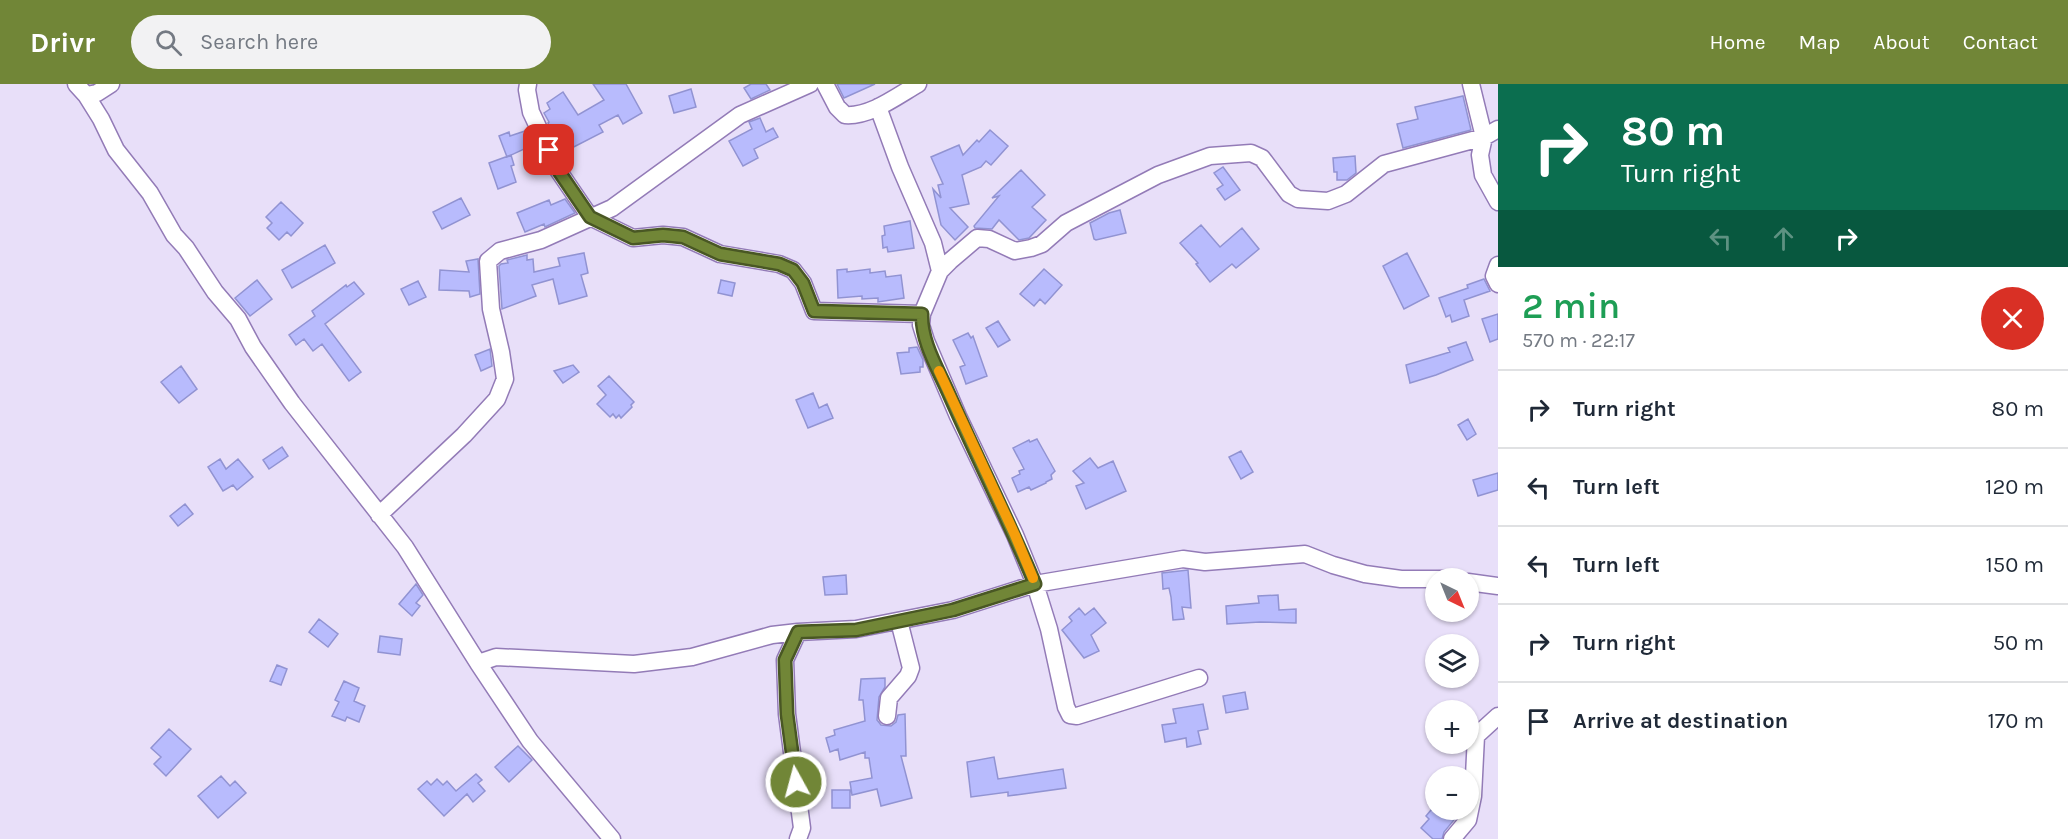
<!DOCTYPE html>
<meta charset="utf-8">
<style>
body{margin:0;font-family:Karla,sans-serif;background:#f2f2f3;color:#1f2937;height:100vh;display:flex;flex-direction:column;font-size:22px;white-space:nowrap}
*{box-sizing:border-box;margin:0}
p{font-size:20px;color:#747a83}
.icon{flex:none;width:33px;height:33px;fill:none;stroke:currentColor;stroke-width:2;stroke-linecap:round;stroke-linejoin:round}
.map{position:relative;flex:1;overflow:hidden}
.sheet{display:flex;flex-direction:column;background:#fff;width:570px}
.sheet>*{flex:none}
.top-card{background:#0b6e4f;color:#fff;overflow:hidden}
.needle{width:39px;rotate:137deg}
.controls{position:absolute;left:1425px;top:484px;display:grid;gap:12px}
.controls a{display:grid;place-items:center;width:54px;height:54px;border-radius:50%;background:#fff;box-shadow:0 2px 4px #0004;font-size:30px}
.pin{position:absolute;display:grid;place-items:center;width:51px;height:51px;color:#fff;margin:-26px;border-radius:12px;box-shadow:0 3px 9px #0006}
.me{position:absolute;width:66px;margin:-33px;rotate:353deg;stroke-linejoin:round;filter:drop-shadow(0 0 4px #0008)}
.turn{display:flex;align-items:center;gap:21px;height:126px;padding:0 24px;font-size:27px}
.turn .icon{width:78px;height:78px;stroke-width:2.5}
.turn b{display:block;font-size:42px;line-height:51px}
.lanes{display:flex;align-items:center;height:57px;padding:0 24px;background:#0003;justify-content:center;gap:30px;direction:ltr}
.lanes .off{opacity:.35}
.round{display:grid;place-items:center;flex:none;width:63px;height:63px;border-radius:32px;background:#f2f2f3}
.overview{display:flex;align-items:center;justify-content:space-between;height:102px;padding:0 24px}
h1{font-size:36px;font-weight:600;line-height:45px;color:#1e9e55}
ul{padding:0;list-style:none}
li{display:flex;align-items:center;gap:18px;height:78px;padding:0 24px;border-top:2px solid #e0e1e3}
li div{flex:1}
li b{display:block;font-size:22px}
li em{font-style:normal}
header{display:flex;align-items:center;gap:36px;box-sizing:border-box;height:84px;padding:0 30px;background:#718637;color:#fff}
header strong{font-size:28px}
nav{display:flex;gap:33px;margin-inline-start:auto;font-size:21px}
.search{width:420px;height:54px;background:#f2f2f3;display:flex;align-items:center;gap:15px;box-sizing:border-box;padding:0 21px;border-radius:33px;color:#747a83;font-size:22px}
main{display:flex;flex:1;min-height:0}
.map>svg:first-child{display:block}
</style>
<header>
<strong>Drivr</strong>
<div class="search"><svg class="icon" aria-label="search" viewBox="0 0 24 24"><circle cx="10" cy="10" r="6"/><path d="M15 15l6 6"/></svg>Search here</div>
<nav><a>Home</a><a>Map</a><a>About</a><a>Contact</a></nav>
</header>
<main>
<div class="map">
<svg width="1498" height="755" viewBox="0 0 1498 755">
<rect width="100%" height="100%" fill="#e8dff9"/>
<path fill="#b8bbfd" stroke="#9193d2" stroke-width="1.5" d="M593 0H626L642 29 623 40 618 31 599 41 603 48 564 68 554 53 548 39 549 38 544 29 550 25 547 19 563 8 578 31 604 16Z
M751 0H766L770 6 751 15 744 4Z
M837 0H875L844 14Z
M691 5 696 23 674 29 669 12Z
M1463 12 1471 46 1403 64 1397 40 1418 35 1415 23Z
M760 34 766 48 773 44 778 53 754 65 758 74 743 82 729 57 752 45 749 38Z
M528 46 535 60 507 73 499 52 509 48 510 52Z
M990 46 1008 62 991 81 986 77 981 83 962 91 969 120 950 124 968 143 955 156 941 141 933 105 941 114 938 101 943 100 931 73 959 61 963 71 977 56 979 58Z
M511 71 514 81 511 82 516 98 498 105 489 79Z
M1355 72 1356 89 1347 96H1337V88H1334L1333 74Z
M1223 83 1240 106 1225 116 1217 105 1223 101 1214 89Z
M1021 86 1045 111 1032 123 1046 136 1029 154 1019 156 999 136 992 145 975 144 974 142 999 112 992 114Z
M461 114 470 131 442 145 433 128Z
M565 115 575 129 545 143 544 140 525 148 517 129 549 116 551 121Z
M281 118 303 139 291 152 287 148 279 156 267 144 272 139 266 133Z
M1120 126 1126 149 1096 156 1094 155 1090 139 1109 129Z
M910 137 914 164 888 168 887 163 883 164 882 152 885 151 884 142Z
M1201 141 1220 163 1242 144 1259 165 1236 184 1232 180 1210 198 1196 180 1198 179 1180 159Z
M325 161 335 179 292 204 282 186Z
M584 169 588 189 581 191 587 212 559 220 553 195 532 201 536 212 502 225 499 182 501 180 508 179 507 176 527 171V176L533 175 534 188 560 182 558 174Z
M1407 169 1429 212 1404 225 1383 182Z
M478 175 480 210 470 213 469 207 439 206 440 186 469 188 466 177Z
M847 185V188L870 185V189L885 187 886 193 901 191 904 214 878 218V214L862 215V212L838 214 837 186Z
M1044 185 1062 201 1045 220 1040 215 1034 222 1020 210Z
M1484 195 1490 207 1464 216 1469 232 1452 238 1450 231 1446 233 1439 214 1468 204 1467 201Z
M257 196 272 215 250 232 235 214Z
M721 196 735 199 732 212 718 209Z
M418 197 426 213 409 221 401 205Z
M354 198 364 210 325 240 361 288 349 297 322 260 313 267 304 255 296 261 289 251 315 232 312 227 346 201 347 203Z
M1498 230V255L1490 258 1482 235Z
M998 237 1010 256 998 263 986 244Z
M968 249 971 254 973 252 987 292 966 300 960 283 965 281 953 256Z
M1466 258 1473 276 1436 291 1410 299 1406 281 1450 268 1448 264Z
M917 263 923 276V283H920V288L901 290 897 269 909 268V264Z
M490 265 492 282 481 287 475 271Z
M573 281 579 288 563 299 554 287Z
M181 282 197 305 179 319 161 298Z
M609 292 634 318 631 321 632 323 621 334 619 331 616 334 613 330 610 333 597 320 606 311 598 302Z
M813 309 819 324 827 320 833 334 808 344 796 316Z
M1468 335 1476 350 1467 356 1458 341Z
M1037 355 1055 387 1051 391 1052 395 1046 398V399L1031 406 1029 403 1018 408 1012 394 1020 390 1019 387 1024 385 1013 364 1029 356 1030 358Z
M282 363 288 372 269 385 263 376Z
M1241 367 1253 388 1241 395 1229 373Z
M1090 374 1098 384 1113 377 1126 407 1086 425 1076 402 1084 399 1073 387Z
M220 375 226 385 238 375 253 393 237 406 233 401 223 407 208 383Z
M1498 389V406L1478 412 1473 396Z
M185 420 193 430 178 442 170 432Z
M1188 486 1191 524 1182 523 1184 535 1173 536 1171 513 1169 504 1163 505 1162 489Z
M846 491 847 510 825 511 823 493Z
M416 500 423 511 416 519 420 522 412 532 399 520Z
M1278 511 1279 526 1296 525V539L1260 538 1227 540 1226 522 1259 519 1258 512Z
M1079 524 1085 531 1094 524 1106 539 1091 551 1099 567 1084 574 1062 546 1072 537 1069 533Z
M319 535 338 550 328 563 309 548Z
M380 552 402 555 400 571 378 568Z
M277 581 287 585 281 601 270 597Z
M885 594V603L879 613 877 636 881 641 891 642 896 638 898 631 905 630 906 672H901L912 714 881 722 877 705 852 711 850 698 872 694 869 674H865V668L840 676 838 665 830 668 826 654 835 651 834 646 865 637 863 616H859L861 595Z
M344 597 359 604 354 617 365 622 359 638 347 633 345 637 332 632 339 618 335 616Z
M1245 608 1248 625 1226 629 1223 612Z
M1203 620 1208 645 1198 647 1201 660 1187 663 1186 654 1165 658 1162 641 1176 639 1173 625Z
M169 645 191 665 166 692 154 680 161 673 151 664Z
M518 662 532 676 509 698 495 683Z
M994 673 998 695 1063 685 1066 704 1008 712V708L971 713 967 678Z
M476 690 482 696 478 699 485 707 473 718 467 710 444 732 418 705 427 697 431 701 437 695 443 701 447 697 456 707Z
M221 692 230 702 235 697 246 709 218 734 198 712Z
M832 706H850V724H832Z
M1431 726H1459L1458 731 1444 748 1442 755H1433L1421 744 1429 735 1426 732Z"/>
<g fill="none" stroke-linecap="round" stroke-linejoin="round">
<defs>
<path id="minor" d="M76 0 86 11 101 35 116 66 150 109 174 151 186 164 215 208 238 235 253 263 292 319 405 463 478 579 530 657 612 755
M528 0 527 6 531 28 558 86 590 133 633 154 663 151 683 153 720 170 779 180 793 186 803 199 814 227 922 230
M825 0 837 23 845 31C870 33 897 12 918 0
M1471 0 1484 53 1480 71 1483 91 1498 118
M86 11 97 9 111 0
M878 23 900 83 933 159 940 187
M1498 181 1494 192 1498 200
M379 431 464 351 497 315 505 295 501 268 491 225 488 177 500 167 541 156 612 124 740 31 810 0
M1468 498 1498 502
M478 579 496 573 518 574 634 580 692 573 772 551 798 548 856 545 953 526 1035 500 1183 475 1205 478 1305 470 1333 481 1365 490 1401 495H1448
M1199 594 1077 632 1070 631 1066 623 1049 545 1035 500 1015 451 958 332 926 257 921 241 922 230 940 187 950 177 977 154 989 155 1015 167 1031 164 1042 160 1066 139 1158 91 1210 72 1251 69 1262 74 1289 110 1298 115 1328 117 1346 110 1384 80 1484 53 1498 45
M887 632 889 614 908 592 911 584 899 537
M798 755 802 744 787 630 785 576 798 548
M1452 755 1468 736 1473 712 1476 652 1498 632"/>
</defs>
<use href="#minor" stroke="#937bb7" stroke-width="19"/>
<use href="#minor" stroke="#fff" stroke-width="16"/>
</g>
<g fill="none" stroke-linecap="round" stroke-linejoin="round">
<defs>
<path id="route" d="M549 66 558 86 590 133 633 154 663 151 683 153 720 170 779 180 793 186 803 199 814 227 922 230C921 257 937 283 948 308 976 372 1008 435 1035 500L953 526 856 546 798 548 785 576 787 630 796 698"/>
</defs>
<use href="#route" stroke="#495724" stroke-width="15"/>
<use href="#route" stroke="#718637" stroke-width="10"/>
<path stroke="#f59e0b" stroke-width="10" d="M939 287 1015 451 1033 494"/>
</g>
</svg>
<div class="controls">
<a><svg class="needle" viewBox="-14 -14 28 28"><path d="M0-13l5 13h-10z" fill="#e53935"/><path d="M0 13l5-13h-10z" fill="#747a83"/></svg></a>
<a><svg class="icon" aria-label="layers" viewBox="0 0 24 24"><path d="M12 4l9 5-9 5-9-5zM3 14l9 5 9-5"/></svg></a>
<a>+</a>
<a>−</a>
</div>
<div class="pin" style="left:549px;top:66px;background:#d93025"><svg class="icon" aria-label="arrive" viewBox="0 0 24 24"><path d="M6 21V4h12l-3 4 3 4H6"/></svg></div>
<svg class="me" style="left:796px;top:698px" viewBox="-20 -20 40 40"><circle r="17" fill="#718637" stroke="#fff" stroke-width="3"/><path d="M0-11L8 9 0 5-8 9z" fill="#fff"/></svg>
</div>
<section class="sheet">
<div class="top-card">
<div class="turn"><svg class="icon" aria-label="right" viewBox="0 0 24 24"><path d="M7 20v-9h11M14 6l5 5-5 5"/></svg><div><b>80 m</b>Turn right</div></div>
<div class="lanes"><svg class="icon off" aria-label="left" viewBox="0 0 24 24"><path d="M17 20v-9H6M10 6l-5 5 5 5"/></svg><svg class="icon off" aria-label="ahead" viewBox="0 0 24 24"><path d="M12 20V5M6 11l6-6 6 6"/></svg><svg class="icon" aria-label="right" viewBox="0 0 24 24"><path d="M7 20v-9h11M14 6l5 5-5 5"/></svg></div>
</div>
<div class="overview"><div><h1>2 min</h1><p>570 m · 22:17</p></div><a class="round" style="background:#d93025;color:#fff"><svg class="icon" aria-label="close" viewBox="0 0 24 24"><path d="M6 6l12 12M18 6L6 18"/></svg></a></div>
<ul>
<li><svg class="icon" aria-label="right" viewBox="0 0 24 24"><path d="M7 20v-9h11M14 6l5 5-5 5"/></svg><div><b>Turn right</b></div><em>80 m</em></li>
<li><svg class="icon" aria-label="left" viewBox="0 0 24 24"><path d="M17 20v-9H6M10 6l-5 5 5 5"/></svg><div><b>Turn left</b></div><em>120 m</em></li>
<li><svg class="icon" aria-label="left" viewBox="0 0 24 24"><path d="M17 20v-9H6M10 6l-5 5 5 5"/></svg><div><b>Turn left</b></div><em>150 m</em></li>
<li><svg class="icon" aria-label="right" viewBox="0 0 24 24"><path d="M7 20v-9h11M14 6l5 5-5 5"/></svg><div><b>Turn right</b></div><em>50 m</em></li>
<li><svg class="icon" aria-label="arrive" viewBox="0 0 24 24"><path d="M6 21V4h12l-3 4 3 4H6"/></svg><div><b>Arrive at destination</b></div><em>170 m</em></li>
</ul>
</section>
</main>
